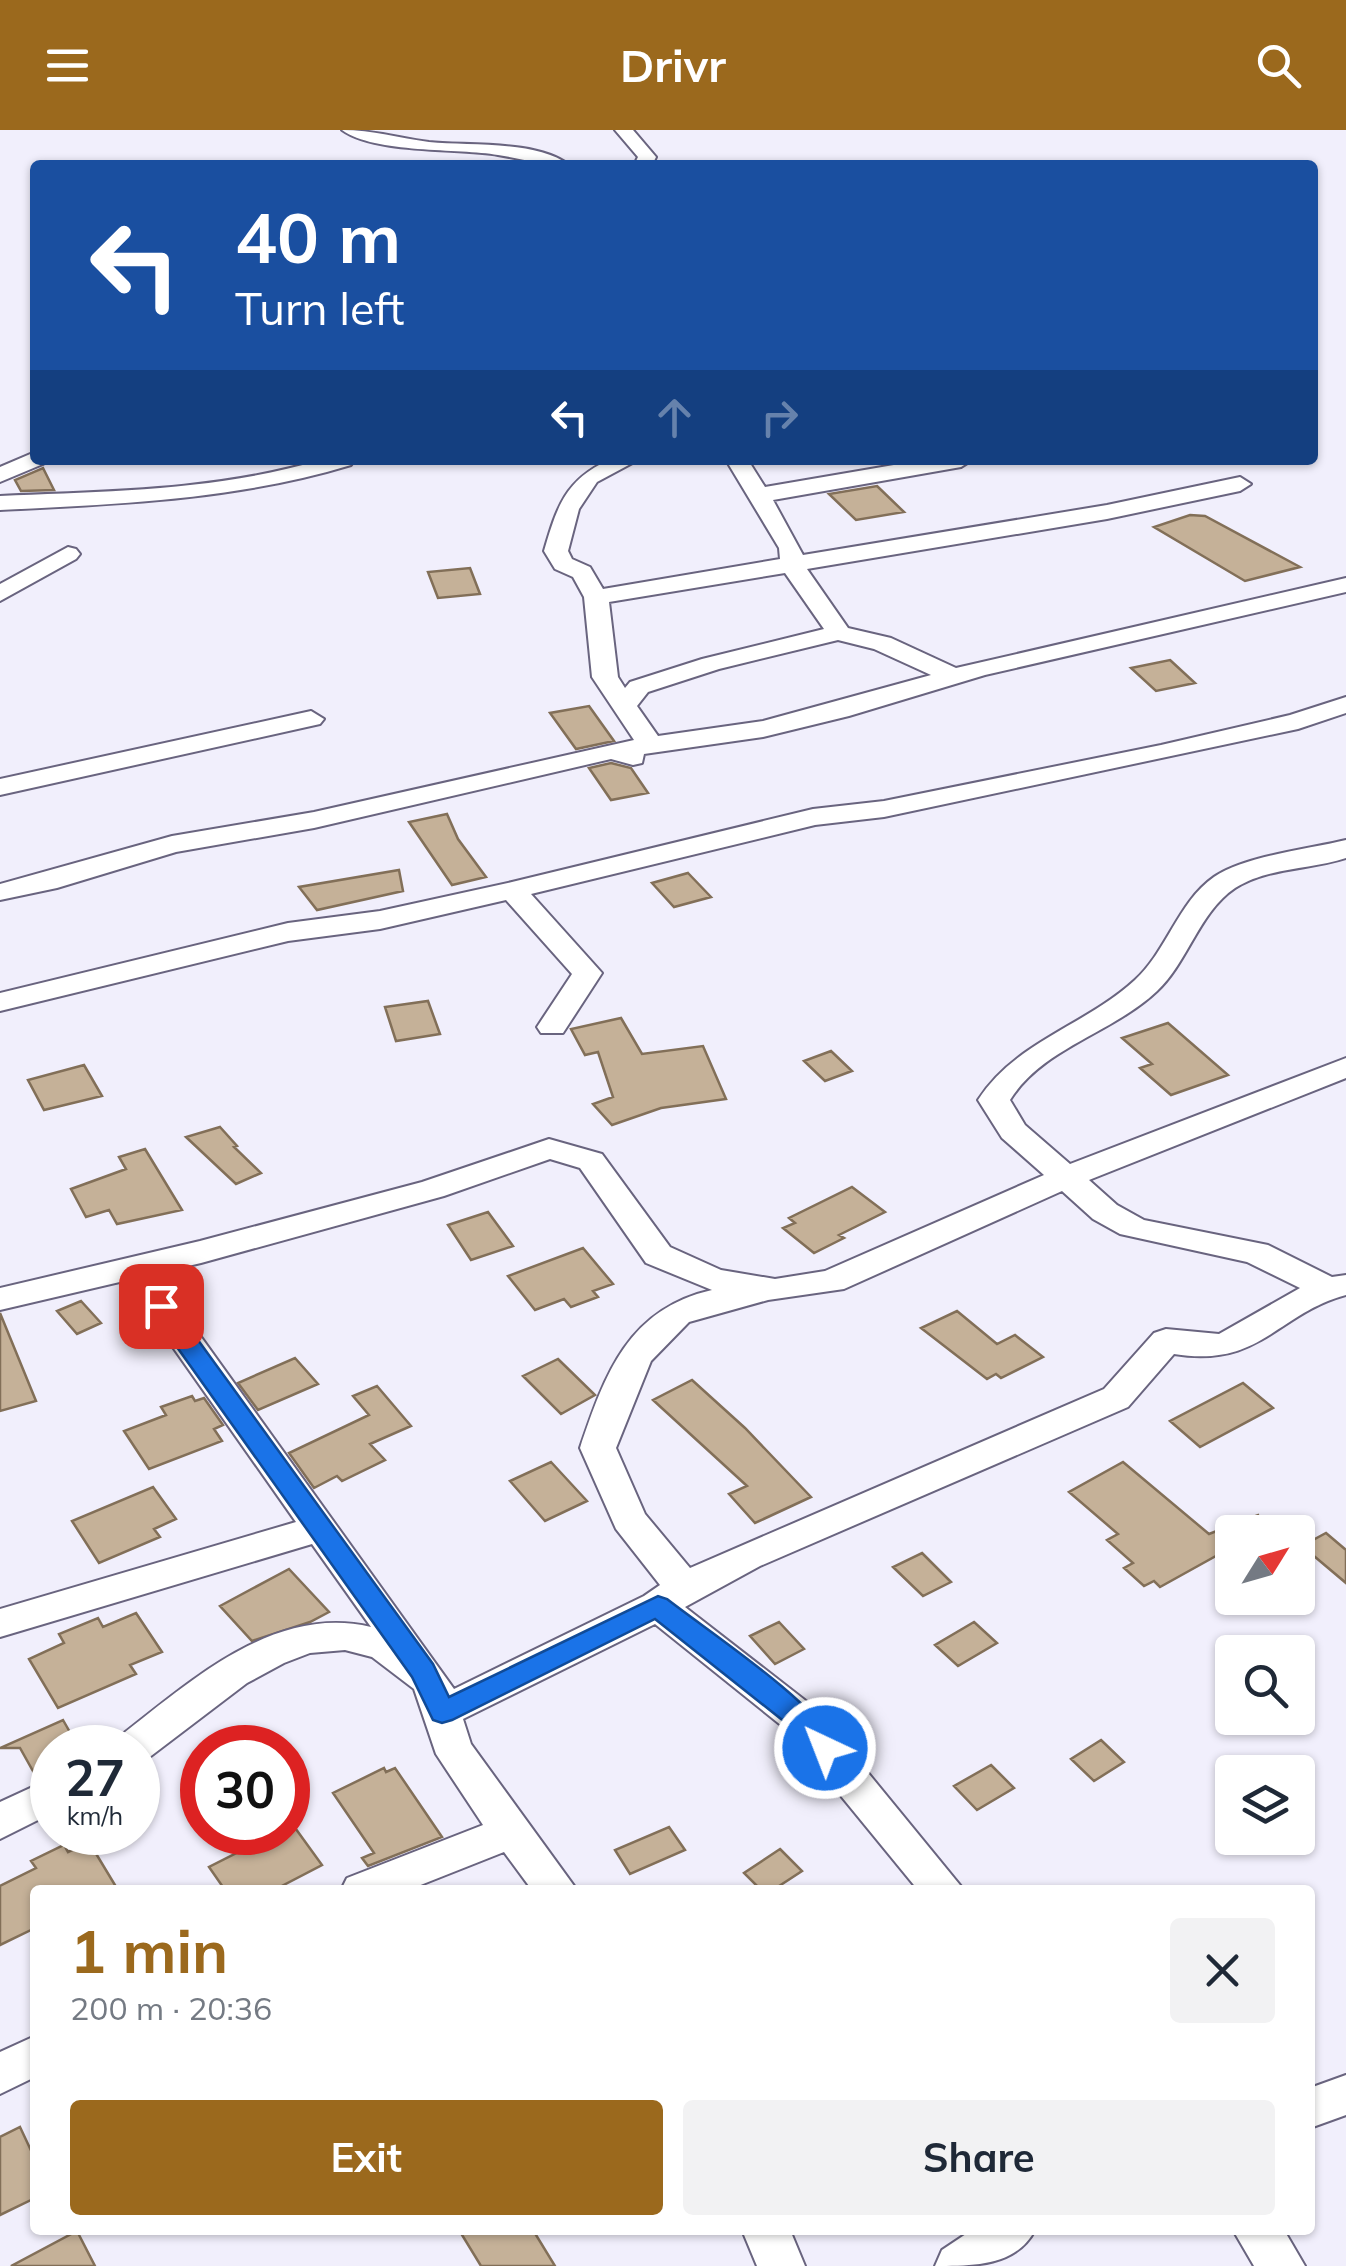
<!DOCTYPE html>
<meta charset="utf-8">
<style>
body{margin:0;font-family:Mulish,sans-serif;background:#f2f2f3;color:#1f2937;height:100vh;display:flex;flex-direction:column;font-size:38px;white-space:nowrap}
*{box-sizing:border-box;margin:0}
p{font-size:32px;color:#747a83}
.icon{flex:none;width:55px;height:55px;fill:none;stroke:currentColor;stroke-width:2;stroke-linecap:round;stroke-linejoin:round}
.map{position:relative;flex:1;overflow:hidden}
.drawer{position:absolute;left:30px;top:1755px;width:1285px;height:350px;display:flex;flex-direction:column;background:#fff;border-radius:10px;box-shadow:0 2px 8px #0004}
.drawer>*{flex:none}
.top-card{position:absolute;left:30px;top:30px;width:1288px;height:305px;border-radius:10px;box-shadow:0 2px 8px #0004;background:#1a4fa0;color:#fff;overflow:hidden}
.needle{width:65px;rotate:53deg}
.controls{position:absolute;left:1215px;top:1385px;display:grid;gap:20px}
.controls a{display:grid;place-items:center;width:100px;height:100px;border-radius:10px;background:#fff;box-shadow:0 2px 8px #0004;font-size:50px}
.speed{position:absolute;left:30px;top:1595px;display:flex;gap:20px;font-size:50px;font-weight:700;text-align:center}
.speed>*{display:grid;place-content:center;width:130px;height:130px;border-radius:50%;background:#fff;box-shadow:0 2px 8px #0004;line-height:1}
.speed small{font-size:25px;font-weight:400}
.speed .limit{border:15px solid #d22;background:#fff;color:#111}
.pin{position:absolute;display:grid;place-items:center;width:85px;height:85px;color:#fff;margin:-42px;border-radius:20px;box-shadow:0 5px 15px #0006}
.me{position:absolute;width:110px;margin:-55px;rotate:317deg;stroke-linejoin:round;filter:drop-shadow(0 0 8px #0008)}
.turn{display:flex;align-items:center;gap:35px;height:210px;padding:0 40px;font-size:45px}
.turn .icon{width:130px;height:130px;stroke-width:2.5}
.turn b{display:block;font-size:70px;line-height:85px}
.lanes{display:flex;align-items:center;height:95px;padding:0 40px;background:#0003;justify-content:center;gap:50px;direction:ltr}
.lanes .off{opacity:.35}
.round{display:grid;place-items:center;flex:none;width:105px;height:105px;border-radius:10px;background:#f2f2f3}
.head{display:flex;align-items:center;justify-content:space-between;height:170px;padding:0 40px}
h1{font-size:60px;font-weight:700;line-height:75px;color:#9b691d}
.button{display:flex;gap:20px;margin-top:auto;padding:20px 40px}
.button a{flex:1;height:115px;border-radius:10px;background:#9b691d;color:#fff;font-size:40px;font-weight:700;line-height:115px;text-align:center}
.button a+a{background:#f2f2f3;color:#1f2937}
header{display:flex;justify-content:space-between;align-items:center;height:130px;padding:0 40px;background:#9b691d;color:#fff;font-size:45px;font-weight:700}
.map>svg:first-child{display:block}
</style>
<header><svg class="icon" aria-label="menu" viewBox="0 0 24 24"><path d="M4 6h16M4 12h16M4 18h16"/></svg>Drivr<svg class="icon" aria-label="search" viewBox="0 0 24 24"><circle cx="10" cy="10" r="6"/><path d="M15 15l6 6"/></svg></header>
<div class="map">
<svg width="1346" height="2136" viewBox="0 0 1346 2136">
<rect width="100%" height="100%" fill="#f1effc"/>
<path fill="#c5b198" stroke="#826f58" stroke-width="2.5" d="M43 338 54 360 21 361 15 350Z
M877 356 904 382 856 390 829 364Z
M1190 385 1205 386 1300 437 1245 451 1154 397Z
M470 438 480 464 438 468 428 442Z
M1170 530 1195 553 1156 561 1131 538Z
M589 576 614 611 576 619 550 583Z
M611 633 631 638 648 663 611 670 589 638Z
M447 684 458 709 486 747 452 755 409 692Z
M399 740 403 761 317 780 299 757Z
M688 743 711 767 674 777 652 753Z
M428 871 440 904 396 911 385 877Z
M621 888 642 924 703 916 726 969 661 978 612 995 593 974 613 967 598 922 585 925 571 899Z
M1168 893 1228 945 1171 965 1140 938 1152 934 1122 908Z
M831 921 852 941 825 951 804 931Z
M84 935 102 966 44 980 28 950Z
M220 997 237 1016 234 1017 261 1043 236 1054 186 1007Z
M145 1019 182 1080 117 1094 109 1080 86 1087 71 1059 126 1039 119 1027Z
M852 1057 885 1082 839 1105 844 1108 814 1123 783 1098 795 1093 789 1088Z
M488 1082 513 1116 471 1130 448 1095Z
M583 1118 613 1154 593 1161 598 1167 571 1177 564 1169 535 1180 508 1146Z
M81 1171 101 1193 77 1204 57 1181Z
M957 1181 997 1214 1015 1205 1043 1227 1001 1248 996 1244 987 1249 921 1198Z
M0 1183 36 1271 0 1281Z
M295 1228 318 1254 258 1280 238 1253Z
M558 1229 595 1265 561 1284 523 1246Z
M692 1250 745 1298 811 1367 755 1393 729 1364 747 1356 653 1270Z
M1243 1253 1273 1278 1200 1317 1170 1291Z
M377 1256 411 1296 370 1314 385 1330 342 1351 337 1346 314 1358 289 1323 369 1285 353 1266Z
M192 1266 195 1271 204 1268 223 1295 214 1299 222 1311 149 1339 124 1301 166 1285 161 1277Z
M551 1332 587 1371 545 1391 510 1351Z
M1123 1332 1209 1404 1258 1385 1265 1400 1232 1402V1417L1160 1457 1154 1451 1144 1456 1124 1438 1133 1433 1107 1410 1118 1404 1069 1362Z
M153 1357 176 1389 154 1399 160 1407 99 1433 72 1391Z
M1326 1403 1346 1420V1453L1302 1416Z
M922 1423 951 1452 923 1466 893 1437Z
M289 1439 329 1482 310 1492 252 1511 220 1476Z
M136 1483 162 1522 130 1535 136 1544 58 1578 29 1529 64 1513 59 1504 98 1488 103 1497Z
M779 1492 804 1519 775 1534 750 1506Z
M974 1492 997 1513 958 1536 935 1515Z
M63 1590 79 1618H52V1644L38 1650 20 1618H0Z
M1101 1610 1124 1632 1094 1651 1071 1629Z
M991 1635 1014 1658 977 1680 954 1656Z
M384 1638 386 1642 395 1638 442 1707 368 1736 362 1728 374 1723 333 1663Z
M293 1695 322 1735 274 1760H225L209 1737 278 1702H288Z
M669 1697 685 1720 630 1744 615 1720Z
M89 1712 118 1760H35V1798L0 1815V1756L36 1738 31 1731 64 1715 68 1722Z
M780 1719 802 1741 773 1760H761L744 1743Z
M20 1997 35 2029V2068L0 2085V2007Z
M459 2100H533L555 2136H481Z
M77 2101 95 2136H11Z"/>
<g fill="none" stroke-linecap="round" stroke-linejoin="round">
<defs>
<path id="minor" d="M342 0C373 0 399 8 429 12 468 16 537 10 569 35 543 35 523 29 498 25 459 18 375 24 342 0Z
M615 0H633L656 27 652 35H634L638 27Z
M35 322V330H45L43 334 0 352V337Z
M320 330H354L351 335C236 370 119 374 0 380V366C106 361 217 361 320 330Z
M609 330H638L597 352 579 379 568 421 572 429 590 437 603 459 780 429 779 418 726 330H748L765 357 923 330H972L961 337 773 370 803 425 1107 375 1240 347 1251 354 1240 361 1107 389 807 439 848 498 891 508 956 538 1346 448V462L985 545 849 586 763 607 644 624 642 633 633 635 611 629 314 698 176 722 57 758 0 770V754L172 706 314 682 634 610 592 547 584 467 573 447 555 439 544 421C557 377 565 350 609 330ZM785 443 824 499 702 529 630 552 625 558 618 547 609 472ZM838 510 874 519 931 545 763 591 658 606 637 576 648 562 719 539Z
M68 417 76 419 80 424 76 429 0 471V454Z
M1346 567V583L1298 599 884 687 815 695 531 764 602 843 563 903H541L537 897 572 844 506 770 380 799 288 811 0 881V863L288 793 380 781 512 752 813 679 884 671 1161 615 1290 585Z
M311 581 324 589 320 594 0 665V649Z
M1346 710V728C1310 740 1268 737 1235 758 1199 782 1188 832 1157 861 1113 903 1042 918 1010 970L1025 995 1070 1034 1346 928V948L1089 1050 1117 1075 1144 1090 1268 1115 1332 1147 1346 1145V1165C1276 1184 1261 1238 1174 1224L1128 1277 760 1436 685 1477 815 1578 964 1760H918L787 1600 655 1494 463 1589 471 1614 577 1760H532L504 1722 408 1760H341L347 1748 483 1695 436 1624 414 1559 372 1527 345 1520 310 1523 284 1533 247 1553 147 1629 138 1632V1618H113L119 1607C190 1552 274 1474 371 1497L312 1414 0 1507V1479L296 1392 144 1176 149 1168 161 1165 173 1168 454 1559 644 1466 660 1455 616 1399 580 1318C605 1244 628 1179 712 1160L646 1133 580 1038 550 1029 444 1066 201 1133 0 1180V1158L200 1111 422 1052 549 1009 602 1024 670 1117 721 1140 775 1149 825 1141 1044 1045 1002 1008 978 970C1016 911 1085 896 1135 850 1167 821 1178 772 1214 747 1244 726 1309 719 1346 710ZM1062 1061 1093 1089 1120 1104 1247 1132 1300 1158 1219 1204 1166 1199 1154 1203 1104 1259 690 1438 645 1384 616 1318 651 1231 689 1192 768 1170 844 1159Z
M52 1648V1683L0 1709V1672Z
M35 1906V1947L0 1964V1922Z
M1346 1945V1985L1310 1998V1958Z
M742 2100H790L805 2136H757Z
M972 2100H1035C1016 2136 975 2136 935 2136L942 2120Z
M1233 2100H1284L1305 2136H1254Z"/>
</defs>
<use href="#minor" stroke="#69647f" stroke-width="4"/>
<use href="#minor" fill="#fff" fill-rule="evenodd"/>
</g>
<path fill="#1a73e8" stroke="#114b97" stroke-width="2.5" d="M161 1168 169 1170 433 1534 449 1567 658 1466 667 1469C712 1504 814 1571 839 1618L835 1625 825 1629 815 1625 791 1597 655 1489 452 1590 442 1593 433 1590 412 1547 152 1182 149 1176Z"/>
</svg>
<div class="controls">
<a><svg class="needle" viewBox="-14 -14 28 28"><path d="M0-13l5 13h-10z" fill="#e53935"/><path d="M0 13l5-13h-10z" fill="#747a83"/></svg></a>
<a><svg class="icon" aria-label="search" viewBox="0 0 24 24"><circle cx="10" cy="10" r="6"/><path d="M15 15l6 6"/></svg></a>
<a><svg class="icon" aria-label="layers" viewBox="0 0 24 24"><path d="M12 4l9 5-9 5-9-5zM3 14l9 5 9-5"/></svg></a>
</div>
<div class="speed"><div>27<small>km/h</small></div><div class="limit">30</div></div>
<div class="pin" style="left:161px;top:1176px;background:#d93025"><svg class="icon" aria-label="arrive" viewBox="0 0 24 24"><path d="M6 21V4h12l-3 4 3 4H6"/></svg></div>
<svg class="me" style="left:825px;top:1618px" viewBox="-20 -20 40 40"><circle r="17" fill="#1a73e8" stroke="#fff" stroke-width="3"/><path d="M0-11L8 9 0 5-8 9z" fill="#fff"/></svg>
<div class="top-card">
<div class="turn"><svg class="icon" aria-label="left" viewBox="0 0 24 24"><path d="M17 20v-9H6M10 6l-5 5 5 5"/></svg><div><b>40 m</b>Turn left</div></div>
<div class="lanes"><svg class="icon" aria-label="left" viewBox="0 0 24 24"><path d="M17 20v-9H6M10 6l-5 5 5 5"/></svg><svg class="icon off" aria-label="ahead" viewBox="0 0 24 24"><path d="M12 20V5M6 11l6-6 6 6"/></svg><svg class="icon off" aria-label="right" viewBox="0 0 24 24"><path d="M7 20v-9h11M14 6l5 5-5 5"/></svg></div>
</div>
<section class="drawer">
<div class="head"><div><h1>1 min</h1><p>200 m · 20:36</p></div><a class="round"><svg class="icon" aria-label="close" viewBox="0 0 24 24"><path d="M6 6l12 12M18 6L6 18"/></svg></a></div>
<div class="button"><a>Exit</a><a>Share</a></div>
</section>
</div>
